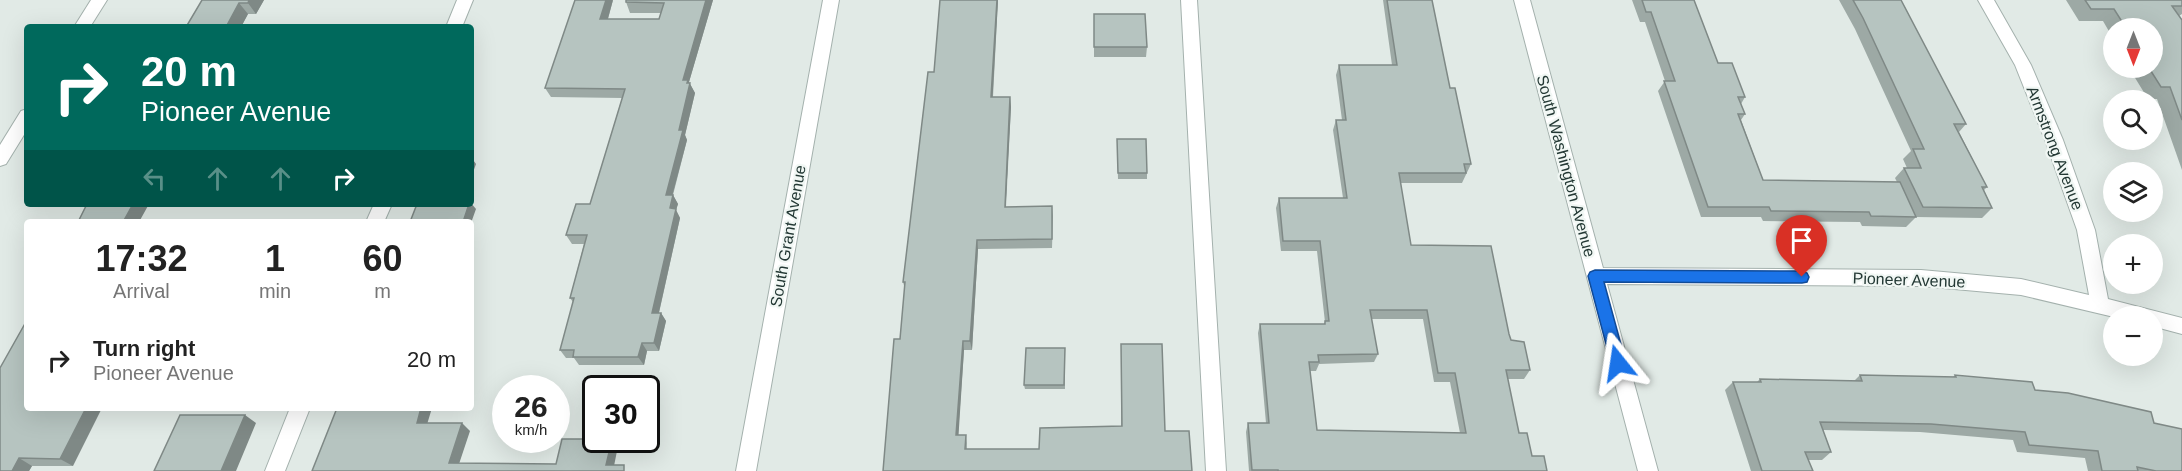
<!DOCTYPE html>
<meta charset="utf-8">
<style>
body{margin:0;font-family:Arial,sans-serif;background:#f6f6f6;color:#222;height:100vh;display:flex;flex-direction:column;font-size:22px;white-space:nowrap}
*{box-sizing:border-box;margin:0}
p{font-size:20px;color:#767676}
.icon{flex:none;width:33px;height:33px;fill:none;stroke:currentColor;stroke-width:2;stroke-linecap:round;stroke-linejoin:round}
.map{position:relative;flex:1;overflow:hidden}
.panel{position:absolute;left:24px;top:219px;width:450px;height:192px;display:flex;flex-direction:column;background:#fff;border-radius:6px;box-shadow:0 6px 24px #0002}
.panel>*{flex:none}
.top-card{position:absolute;left:24px;top:24px;width:450px;height:183px;border-radius:6px;box-shadow:0 6px 24px #0002;background:#00695c;color:#fff;overflow:hidden}
.needle{width:39px;rotate:180deg}
.controls{position:absolute;left:2103px;top:18px;display:grid;gap:12px}
.controls a{display:grid;place-items:center;width:60px;height:60px;border-radius:50%;background:#fff;box-shadow:0 6px 24px #0002;font-size:30px}
.speed{position:absolute;left:492px;top:375px;display:flex;gap:12px;font-size:30px;font-weight:700;text-align:center}
.speed>*{display:grid;place-content:center;width:78px;height:78px;border-radius:50%;background:#fff;box-shadow:0 6px 24px #0002;line-height:1}
.speed small{font-size:15px;font-weight:400}
.speed .limit{border:3px solid #111;border-radius:9px;background:#fff;color:#111}
.pin{position:absolute;display:grid;place-items:center;width:51px;height:51px;color:#fff;margin:-62px -26px;border-radius:50% 50% 50% 0;rotate:-45deg;box-shadow:0 0 6px #0007}
.pin .icon{rotate:45deg}
.me{position:absolute;width:66px;margin:-33px;rotate:345deg;stroke-linejoin:round;filter:drop-shadow(0 0 4px #0008)}
.turn{display:flex;align-items:center;gap:21px;height:126px;padding:0 18px;font-size:27px}
.turn .icon{width:78px;height:78px;stroke-width:2.5}
.turn b{display:block;font-size:42px;line-height:51px}
.lanes{display:flex;align-items:center;height:57px;padding:0 18px;background:#0003;justify-content:center;gap:30px;direction:ltr}
.lanes .off{opacity:.35}
.eta{display:flex;justify-content:space-evenly;align-items:center;height:102px;text-align:center}
.eta b{font-size:36px;font-weight:700;line-height:42px}
ul{padding:0;list-style:none}
li{display:flex;align-items:center;gap:18px;height:78px;padding:0 18px}
li div{flex:1}
li b{display:block;font-size:22px}
li em{font-style:normal}
.map>svg:first-child{display:block}
</style>
<div class="map">
<svg width="2182" height="471" viewBox="0 0 2182 471">
<rect width="100%" height="100%" fill="#e1eae6"/>
<g fill="none" stroke-linecap="round" stroke-linejoin="round">
<defs>
<path id="service" d="M457 0H473L462 27H446Z
M1181 0H1197L1226 471H1206Z
M374 204H392L384 222H366Z
M290 408H310L285 471H265Z"/>
<path id="minor" d="M91 0H107L90 27H74Z
M823 0H839L756 471H736Z
M1514 0H1530L1603 268 1921 270 2021 279 2089 295 2077 230 2045 140 2015 65 1978 0H1994L2031 65 2063 140 2095 230 2108 299 2182 318V334L2152 326V316L2114 317 2021 295 1921 286 1607 284 1658 471H1638Z
M27 109V130L6 164 0 166V145L21 111Z"/>
</defs>
<use href="#service" stroke="#a4b1ad" stroke-width="2"/>
<use href="#minor" stroke="#a4b1ad" stroke-width="2"/>
<use href="#service" fill="#fff" fill-rule="evenodd"/>
<use href="#minor" fill="#fff" fill-rule="evenodd"/>
</g>
<path fill="#9da9a5" fill-rule="evenodd" d="M202 0H264L256 14H248L241 27H186Z
M613 0 608 19H659L661 13H630L626 2V0H713L689 82 695 93 685 135 687 140 673 195 678 204 676 210 680 218 659 313H661L666 321 659 351H647L644 365H579L574 358H566L560 350 573 302 570 298 584 244H572L566 235 590 204 622 98 551 97 545 88Z
M940 0H998L993 97H1010L1011 107 1006 207 1052 206 1053 216 1052 248 978 249 972 350H964L958 435H966L967 443V449H1039L1040 428 1121 426V344H1162L1165 431H1189L1192 471H883L894 339H900L905 289 903 282 928 72H934Z
M1383 0H1432L1450 88 1471 164 1462 183H1400L1411 245 1509 334 1511 340 1530 370 1524 379H1507L1519 433 1532 456 1547 471H1249L1246 432 1248 423H1266L1258 333 1260 324H1324L1325 322 1317 251H1281L1276 208 1279 198H1343L1333 130 1336 120H1342L1336 75 1339 65H1392ZM1371 319H1423L1434 382H1450L1460 433 1317 430 1310 371H1316L1319 364 1374 362 1378 354Z
M1632 0H1694L1718 63 1745 97 1741 104 1745 114 1741 120 1763 180 1897 182 1895 178 1904 168H1907L1903 159 1911 151 1855 29 1839 0H1901L1966 124 1959 132 1987 187 1984 190 1992 208 1982 218 1916 217 1906 227 1862 226 1860 222 1763 221 1761 217H1701L1658 91 1665 81 1645 22H1640Z
M2066 0H2182V14L2179 16 2182 20V170L2157 99H2148L2129 68H2152V28H2114V40L2103 21H2079Z
M1094 14 1147 47 1146 57H1094Z
M1117 139 1147 173V179H1118Z
M27 320 73 466H32L29 471H0Z
M1065 348V389H1025L1024 385Z
M1860 375 1953 377 1955 375 2035 390 2154 423 2182 471H2088L2085 458 2017 452 2013 440 1920 432 1823 430 1831 452 1822 460H1808L1813 471H1751L1725 390 1733 382H1757L1760 379 1854 381Z"/>
<path fill="#7f8986" d="M249 0H264L256 14 248 3Z
M606 0H613L605 29 600 19Z
M706 0H713L689 82 695 93 685 135 687 140 670 204 666 195 679 130 683 80Z
M997 0H998L992 107 991 97Z
M239 3 248 14 241 27H226Z
M1010 97 1011 107 1005 216V207Z
M471 157 476 164 471 178Z
M673 195 678 204 676 210 680 218 657 321 652 313Z
M471 203 476 209 471 223 463 222 469 204H471Z
M133 204H149L139 222H123Z
M977 240 978 249 972 350 970 341Z
M661 313 666 321 659 351 654 343Z
M963 341 964 350 958 443 956 435Z
M642 343 647 351 644 365 638 357Z
M86 408H102L73 466 60 459Z
M421 408H432L425 431 417 423Z
M245 415 256 423 236 471H221Z
M462 423 470 431 457 470 449 463Z
M612 440 618 446 613 471 606 465Z
M19 458 32 466 29 471H12Z"/>
<path fill="#b6c4c0" stroke="#7f8986" stroke-width="1.5" fill-rule="evenodd" d="M202 0H249L248 3H239L226 27H186Z
M575 0H606L600 19H659L664 3 626 2V0H706L683 80H688L687 83H690L679 130H683L666 195H673L670 208 676 209 652 313H661L654 343H642L638 357H573L574 350H560L574 298H570L587 235H566L576 204H590L625 89 545 88Z
M940 0H997L991 97H1010L1005 207 1052 206V239L977 240 970 341H963L956 435H966L965 449H1039L1040 428 1122 426 1121 344H1162L1165 431H1189L1192 471H883L894 339H900L905 282H903L928 72H934Z
M1387 0H1432L1450 88H1455L1471 164H1464L1466 173H1399L1411 245 1491 246 1509 334 1511 340 1524 342 1530 370H1506L1519 433H1527L1532 456H1544L1547 471H1278V470H1252L1248 423H1269L1260 324H1325V321H1329L1320 241H1283L1279 198H1347L1336 120H1346L1339 65H1397ZM1370 310H1427L1438 373H1455L1466 433 1317 430 1309 362H1319L1318 355 1378 354Z
M1642 0H1694L1718 63H1732L1745 97H1738L1745 114H1738L1763 180 1900 182 1916 217 1871 216 1869 212 1771 211 1769 207H1708L1664 81H1675L1651 12H1646Z
M1853 0H1901L1966 124H1954L1987 187H1982L1992 208 1923 207 1904 168H1921L1913 149H1924L1863 18Z
M2085 0H2182V6H2172L2182 20V120L2170 87H2161L2149 68H2152V28H2126L2114 9H2091Z
M1094 14H1145L1147 47H1094Z
M1117 139H1146L1147 173H1118Z
M87 204H133L123 222H78Z
M417 204H469L463 222H410Z
M27 320V408H86L60 459 19 458 12 471H0V368Z
M1026 348H1065L1064 385H1024Z
M1860 375 1956 377 1955 375 2032 382 2035 390 2068 393 2151 412 2154 423 2182 429V471H2156L2137 467 2138 471H2102L2098 451 2029 445 2025 432 1931 424 1820 422 1831 452H1805L1813 471H1762L1733 382H1761L1760 379 1862 381Z
M337 408H421L417 423H462L449 463 556 464 562 439H596V440H612L606 465H624V471H312Z
M180 415H245L221 471H154Z"/>
<path fill="#1a73e8" stroke="#114b97" stroke-width="1.5" d="M1595 270 1802 271 1807 273 1809 277 1807 282 1802 283 1604 282 1626 363 1624 367 1618 369 1613 367 1611 363 1588 276 1590 272Z"/>
<g text-anchor="middle" dominant-baseline="central" stroke-width="4.5" stroke-linejoin="round" paint-order="stroke">
<g font-size="16" fill="#233834" stroke="#f1f7f4">
<text transform="translate(2055 148) rotate(69)">Armstrong Avenue</text>
<text transform="translate(1566 166) rotate(75)">South Washington Avenue</text>
<text transform="translate(788 236) rotate(-80)">South Grant Avenue</text>
<text transform="translate(1909 280) rotate(2)">Pioneer Avenue</text>
</g>
</g>
</svg>
<div class="controls">
<a><svg class="needle" viewBox="-14 -14 28 28"><path d="M0-13l5 13h-10z" fill="#e53935"/><path d="M0 13l5-13h-10z" fill="#767676"/></svg></a>
<a><svg class="icon" aria-label="search" viewBox="0 0 24 24"><circle cx="10" cy="10" r="6"/><path d="M15 15l6 6"/></svg></a>
<a><svg class="icon" aria-label="layers" viewBox="0 0 24 24"><path d="M12 4l9 5-9 5-9-5zM3 14l9 5 9-5"/></svg></a>
<a>+</a>
<a>−</a>
</div>
<div class="speed"><div>26<small>km/h</small></div><div class="limit">30</div></div>
<div class="pin" style="left:1802px;top:277px;background:#d93025"><svg class="icon" aria-label="arrive" viewBox="0 0 24 24"><path d="M6 21V4h12l-3 4 3 4H6"/></svg></div>
<svg class="me" style="left:1618px;top:363px" viewBox="-20 -20 40 40"><path d="M0-17L14 15 0 8-14 15z" fill="#1a73e8" stroke="#fff" stroke-width="4"/></svg>
<div class="top-card">
<div class="turn"><svg class="icon" aria-label="right" viewBox="0 0 24 24"><path d="M7 20v-9h11M14 6l5 5-5 5"/></svg><div><b>20 m</b>Pioneer Avenue</div></div>
<div class="lanes"><svg class="icon off" aria-label="left" viewBox="0 0 24 24"><path d="M17 20v-9H6M10 6l-5 5 5 5"/></svg><svg class="icon off" aria-label="ahead" viewBox="0 0 24 24"><path d="M12 20V5M6 11l6-6 6 6"/></svg><svg class="icon off" aria-label="ahead" viewBox="0 0 24 24"><path d="M12 20V5M6 11l6-6 6 6"/></svg><svg class="icon" aria-label="right" viewBox="0 0 24 24"><path d="M7 20v-9h11M14 6l5 5-5 5"/></svg></div>
</div>
<section class="panel">
<div class="eta">
<div><b>17:32</b><p>Arrival</p></div>
<div><b>1</b><p>min</p></div>
<div><b>60</b><p>m</p></div>
</div>
<ul>
<li><svg class="icon" aria-label="right" viewBox="0 0 24 24"><path d="M7 20v-9h11M14 6l5 5-5 5"/></svg><div><b>Turn right</b><p>Pioneer Avenue</p></div><em>20 m</em></li>
</ul>
</section>
</div>
